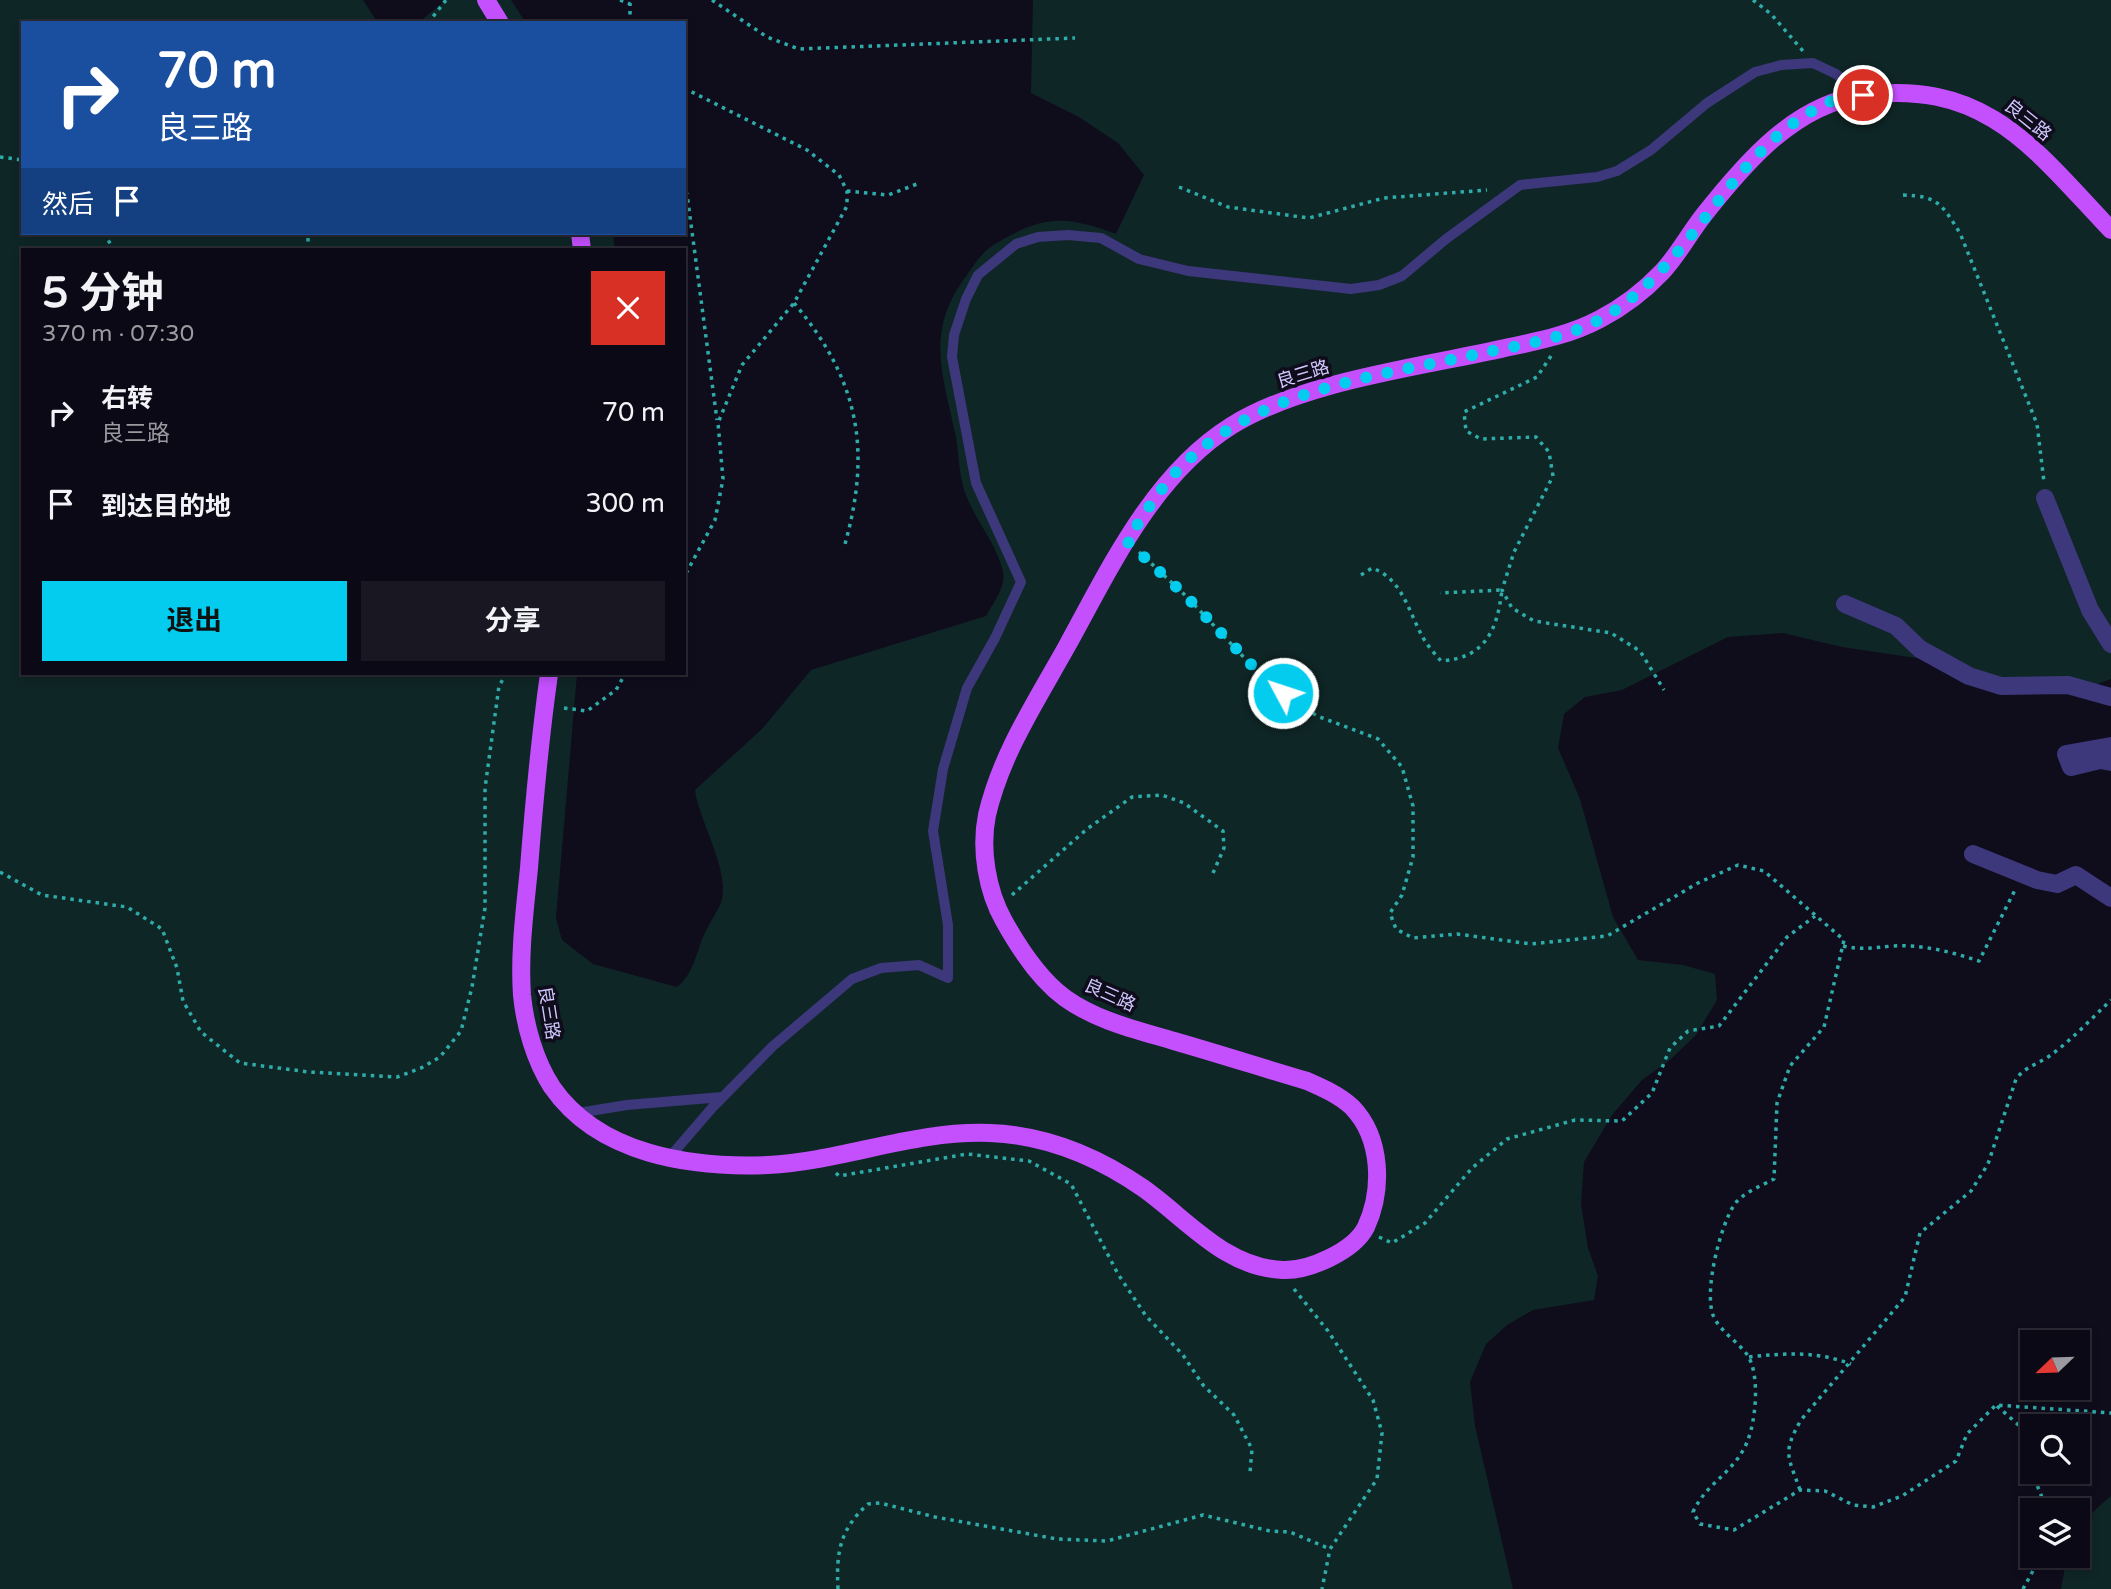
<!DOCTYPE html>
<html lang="zh">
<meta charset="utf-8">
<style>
body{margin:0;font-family:"Varela Round","Noto Sans SC",sans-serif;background:#191722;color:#f1f3f6;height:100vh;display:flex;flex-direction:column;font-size:26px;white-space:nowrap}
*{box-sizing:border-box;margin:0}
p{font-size:23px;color:#9a9aa0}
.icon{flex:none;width:38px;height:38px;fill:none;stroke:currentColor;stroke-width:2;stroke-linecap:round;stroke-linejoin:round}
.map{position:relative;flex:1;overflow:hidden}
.drawer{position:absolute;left:21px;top:248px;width:665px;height:427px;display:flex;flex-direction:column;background:#0b0915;border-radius:0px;box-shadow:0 4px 10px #0003,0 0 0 2px #2b2a34}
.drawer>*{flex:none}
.guide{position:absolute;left:21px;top:21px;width:665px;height:214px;border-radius:0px;box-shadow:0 4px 10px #0003,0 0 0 2px #2b2a34;background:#1a4fa0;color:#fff;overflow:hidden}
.needle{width:46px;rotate:247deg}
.controls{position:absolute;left:2020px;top:1330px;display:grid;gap:14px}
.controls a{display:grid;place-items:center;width:70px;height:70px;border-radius:0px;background:#0b0915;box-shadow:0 4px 10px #0003,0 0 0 2px #2b2a34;font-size:35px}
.pin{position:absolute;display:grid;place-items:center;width:60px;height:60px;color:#fff;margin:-30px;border:4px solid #fff;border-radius:50%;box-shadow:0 2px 7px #0007}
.me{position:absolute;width:77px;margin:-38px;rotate:310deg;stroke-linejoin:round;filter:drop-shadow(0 0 5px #0008)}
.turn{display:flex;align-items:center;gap:24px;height:147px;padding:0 21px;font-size:32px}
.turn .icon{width:91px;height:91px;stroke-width:2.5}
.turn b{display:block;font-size:49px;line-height:60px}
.then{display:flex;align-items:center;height:66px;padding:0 21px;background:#0003;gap:14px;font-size:26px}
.round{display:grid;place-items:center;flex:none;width:74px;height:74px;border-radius:0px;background:#191722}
.headline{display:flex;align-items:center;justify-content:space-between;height:119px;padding:0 21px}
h1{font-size:42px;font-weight:700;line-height:52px}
.action{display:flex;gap:14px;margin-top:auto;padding:14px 21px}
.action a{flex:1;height:80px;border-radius:0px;background:#03ccef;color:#111;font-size:28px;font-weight:700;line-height:80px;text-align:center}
.action a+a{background:#191722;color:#f1f3f6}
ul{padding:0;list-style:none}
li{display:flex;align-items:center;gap:21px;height:91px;padding:0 21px}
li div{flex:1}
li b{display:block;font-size:26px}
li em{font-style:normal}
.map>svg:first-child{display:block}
</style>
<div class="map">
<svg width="2111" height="1589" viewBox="0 0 2111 1589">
<rect width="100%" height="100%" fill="#0f0c1c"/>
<path fill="#0f2626" d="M0 0H363L378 23H23V233H613L615 250H23V674H577L556 918 562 940 593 964 677 987C692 975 696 956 702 939 707 927 714 917 720 905 733 875 699 822 695 790L762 729 811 670 986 616C993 603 1006 587 1003 572 997 544 976 522 966 495 959 477 959 457 956 437 943 375 924 331 967 275 975 263 983 251 995 244 1043 215 1065 215 1116 234L1144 175 1118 143 1079 117 1031 93 1033 0H2111V679L2081 690 2026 689 1956 664 1842 647 1783 633 1728 637 1622 690 1585 697 1564 714 1558 748 1580 799 1613 917 1638 960 1683 965 1715 974 1717 1000 1696 1035 1670 1060 1642 1080 1612 1115 1584 1162 1581 1204 1588 1248 1598 1276 1594 1300 1533 1310 1507 1325 1486 1344 1470 1382 1475 1426 1513 1589H0Z
M446 0H511L526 23H418Z
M2111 1496V1589H2061L2067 1556H2077C2077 1523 2088 1516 2111 1496Z"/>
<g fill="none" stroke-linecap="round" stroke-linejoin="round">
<path stroke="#2eacaa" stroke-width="3.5" stroke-dasharray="3.5 5" stroke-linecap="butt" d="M620 0 630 4
M712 0 767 37 799 49 1075 38
M1753 0 1771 14 1803 51
M428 23 446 0
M630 23V4L633 0
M684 88 807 150 839 175 847 191V206L794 303 742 365 718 423 723 479 715 520 684 577
M0 157 23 160
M1179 187 1228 207 1309 218 1384 198 1487 190
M847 191 888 195 917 184
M684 195 687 194 717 420
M1903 195C1939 196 1942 205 1960 233L2037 424 2044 482
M104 233 114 250
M646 233V237
M308 250V233
M794 303C858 379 872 448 845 544
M1551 356 1537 377 1464 412 1466 431 1481 439 1536 437 1549 452 1553 476 1514 552 1502 590 1512 608 1534 621 1611 633 1640 651 1664 690
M1139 552 1187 597 1267 682 1317 716 1378 739 1402 767 1413 806V857L1402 895 1390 913 1396 929 1413 938 1457 934 1531 944 1607 936 1698 883 1738 865 1764 871 1844 940 1824 1027 1790 1066 1777 1103 1774 1179C1761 1186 1742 1193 1734 1205 1720 1227 1704 1290 1713 1315 1719 1331 1739 1342 1748 1356 1759 1374 1756 1411 1751 1430 1741 1471 1708 1479 1693 1512L1700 1524 1734 1530 1800 1490 1825 1491 1853 1505 1873 1507 1902 1496 1956 1461 1967 1434 1996 1405 2111 1413
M1361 575 1372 568C1401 578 1408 609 1421 634 1426 644 1434 653 1441 661 1485 658 1497 631 1502 590L1440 593
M564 708 587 711 616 690 625 674
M0 872 42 895 127 907 162 929 177 968 183 1001 201 1032 240 1063 309 1072 397 1077 421 1068 440 1057 461 1031 472 987 485 908V788L499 686 506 674
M1012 895 1087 829 1132 797 1162 795 1184 803 1223 831 1224 848 1213 873
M1843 946C1861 950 1873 948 1892 946 1921 944 1952 952 1979 961L2015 890
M836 1173 839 1176 967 1154 1029 1161 1071 1184 1118 1274 1146 1316 1183 1355 1203 1385 1234 1415 1252 1449 1250 1473
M1379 1237 1392 1243 1425 1223 1472 1168 1507 1139 1575 1120 1622 1121 1652 1093 1670 1048 1688 1031 1719 1026 1787 937 1815 916
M1294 1289 1328 1331 1373 1400 1382 1433 1377 1479 1330 1549 1322 1589
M1749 1357C1785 1353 1816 1351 1851 1364
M1997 1406 2022 1428 2031 1470 2047 1510
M1800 1490C1788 1456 1782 1453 1801 1420L1905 1297 1920 1233 1971 1191 1988 1164 2016 1079C2025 1067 2036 1065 2048 1057 2071 1041 2091 1019 2111 1000
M838 1589C836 1552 840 1529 868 1504L880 1503 935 1517 1057 1539 1107 1541 1203 1515 1270 1531 1290 1532 1330 1549
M2023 1589 2041 1556"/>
<path stroke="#3d377b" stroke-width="10" d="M578 1113 627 1105 722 1097
M668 1159 712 1108 773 1046 852 979 881 968 919 965 948 978V925L933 831 943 769 967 688 995 638 1021 582 976 483 952 357 954 335 966 299 978 275 1016 244 1038 237 1068 235 1101 238 1139 259 1188 271 1351 289 1379 285 1402 276 1446 239 1520 185 1597 177 1617 171 1651 150 1707 103 1755 72 1781 65 1813 63 1836 74 1863 95"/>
<path stroke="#3d377b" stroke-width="18" d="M2045 498 2090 610 2111 644
M1845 604 1896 626 1920 649 1969 676 2001 686 2068 685 2111 697
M2111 746 2066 754 2071 767 2100 760 2111 762
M1973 854 2037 880 2057 884 2076 875 2111 898"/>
<path stroke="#c450fd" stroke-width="18" d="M486 0 500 23
M580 233 582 250
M549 674C540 738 534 803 529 868 525 909 519 953 522 995 525 1026 535 1061 552 1087 599 1155 691 1168 768 1165 843 1161 914 1130 990 1133 1047 1135 1098 1157 1143 1188 1187 1219 1225 1268 1283 1270 1309 1271 1354 1251 1366 1227 1383 1190 1382 1138 1352 1107 1339 1095 1323 1088 1307 1081 1263 1068 1219 1054 1174 1041 1137 1030 1097 1021 1065 998 1039 979 1019 948 1004 921 987 891 980 849 987 815 1001 754 1037 700 1067 646 1110 568 1153 475 1231 426 1303 381 1421 367 1505 348 1538 341 1570 335 1600 319 1623 307 1644 291 1662 272 1678 255 1689 234 1703 216 1744 164 1795 103 1865 95 1987 80 2035 150 2111 230"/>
</g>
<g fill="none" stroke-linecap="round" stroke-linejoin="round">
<path stroke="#03ccef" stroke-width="12" stroke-dasharray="0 21.6" d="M1283 693 1267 681 1187 597 1127 541C1145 513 1162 484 1187 461 1266 387 1381 376 1482 353 1521 345 1563 339 1599 320 1694 268 1727 151 1827 103 1837 98 1852 97 1863 95"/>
</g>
<g text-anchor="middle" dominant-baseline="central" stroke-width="7" stroke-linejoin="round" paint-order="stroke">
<g font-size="18" fill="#d0c8fe" stroke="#0f0c1c">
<text transform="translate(2028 120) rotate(39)">良三路</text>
<text transform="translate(1303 374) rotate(-17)">良三路</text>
<text transform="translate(1110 995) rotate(24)">良三路</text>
<text transform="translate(549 1013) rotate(81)">良三路</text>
</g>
</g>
</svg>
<div class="controls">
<a><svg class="needle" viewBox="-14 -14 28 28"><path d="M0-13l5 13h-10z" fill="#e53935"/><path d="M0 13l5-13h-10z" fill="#9a9aa0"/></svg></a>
<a><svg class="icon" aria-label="search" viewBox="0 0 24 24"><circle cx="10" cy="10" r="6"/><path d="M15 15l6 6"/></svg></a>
<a><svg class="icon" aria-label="layers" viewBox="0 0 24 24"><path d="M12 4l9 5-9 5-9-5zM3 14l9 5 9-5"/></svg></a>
</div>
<div class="pin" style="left:1863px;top:95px;background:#d93025"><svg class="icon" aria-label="arrive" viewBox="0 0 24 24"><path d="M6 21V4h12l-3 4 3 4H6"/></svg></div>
<svg class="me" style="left:1283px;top:693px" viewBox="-20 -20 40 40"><circle r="17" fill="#03ccef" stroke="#fff" stroke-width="3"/><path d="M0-11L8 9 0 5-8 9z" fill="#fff"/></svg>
<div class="guide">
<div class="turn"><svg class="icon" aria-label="right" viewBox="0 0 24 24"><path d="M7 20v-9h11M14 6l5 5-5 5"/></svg><div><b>70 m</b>良三路</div></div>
<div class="then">然后<svg class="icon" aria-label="arrive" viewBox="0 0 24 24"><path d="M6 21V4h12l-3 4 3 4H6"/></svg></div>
</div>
<section class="drawer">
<div class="headline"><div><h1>5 分钟</h1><p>370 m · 07:30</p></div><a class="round" style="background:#d93025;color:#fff"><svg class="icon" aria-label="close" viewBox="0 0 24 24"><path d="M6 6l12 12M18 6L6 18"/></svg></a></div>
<ul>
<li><svg class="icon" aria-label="right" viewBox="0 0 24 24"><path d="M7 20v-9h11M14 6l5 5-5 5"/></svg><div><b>右转</b><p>良三路</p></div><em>70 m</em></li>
<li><svg class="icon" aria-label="arrive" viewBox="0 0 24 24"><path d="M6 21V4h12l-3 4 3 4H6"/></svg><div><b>到达目的地</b></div><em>300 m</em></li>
</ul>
<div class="action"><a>退出</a><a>分享</a></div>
</section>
</div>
